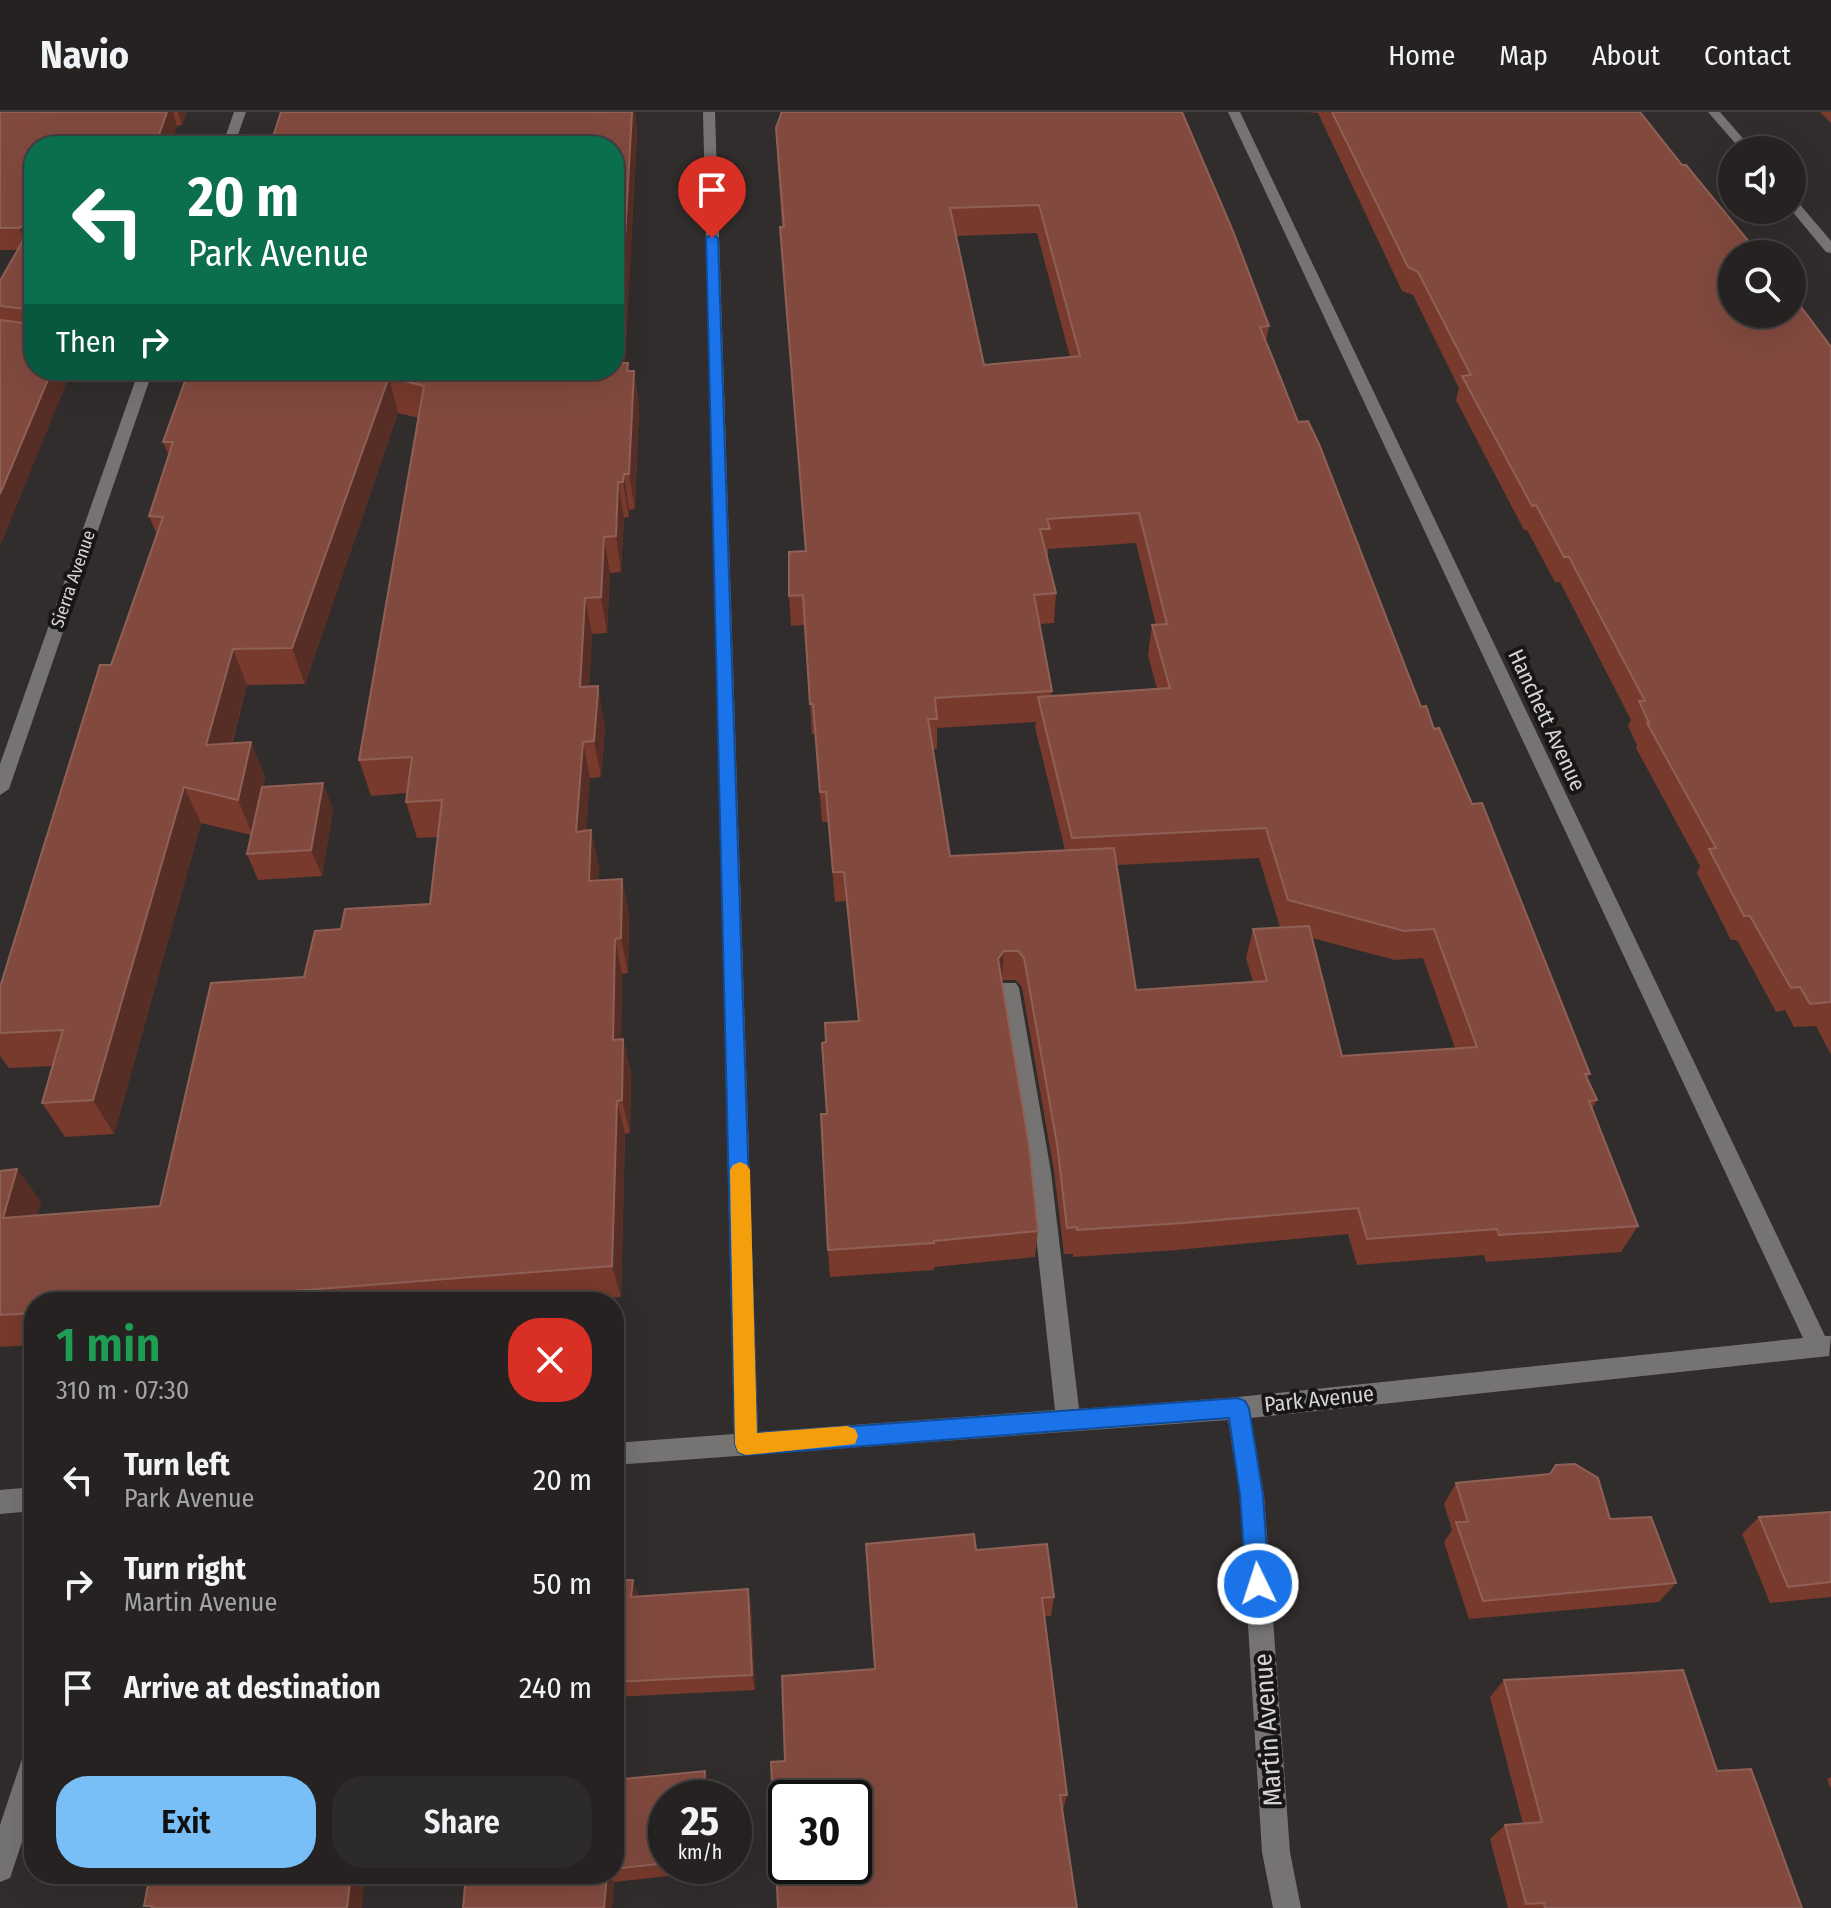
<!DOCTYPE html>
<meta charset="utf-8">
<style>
body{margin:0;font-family:"Fira Sans Condensed",sans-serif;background:#2d2a2a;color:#f1f3f6;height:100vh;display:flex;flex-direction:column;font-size:30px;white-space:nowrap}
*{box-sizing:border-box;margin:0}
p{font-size:26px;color:#a3a4a5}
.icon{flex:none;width:44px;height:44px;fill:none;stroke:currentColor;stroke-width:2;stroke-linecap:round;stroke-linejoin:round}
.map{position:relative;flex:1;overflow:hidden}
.side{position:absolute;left:24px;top:1180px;width:600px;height:592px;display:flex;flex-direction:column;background:#252221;border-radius:32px;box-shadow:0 8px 32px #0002,0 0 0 2px #423f3f}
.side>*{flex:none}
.banner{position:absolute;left:24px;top:24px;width:600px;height:244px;border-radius:32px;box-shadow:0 8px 32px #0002,0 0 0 2px #423f3f;background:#0b6e4f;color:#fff;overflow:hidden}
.fabs{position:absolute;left:1718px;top:24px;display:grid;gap:16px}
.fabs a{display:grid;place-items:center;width:88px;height:88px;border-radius:50%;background:#252221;box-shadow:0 8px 32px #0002,0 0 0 2px #423f3f;font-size:40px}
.speed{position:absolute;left:648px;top:1668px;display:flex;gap:16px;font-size:40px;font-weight:700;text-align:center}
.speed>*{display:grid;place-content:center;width:104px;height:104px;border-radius:50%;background:#252221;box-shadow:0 8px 32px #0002,0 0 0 2px #423f3f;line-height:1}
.speed small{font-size:20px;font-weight:400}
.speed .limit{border:4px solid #111;border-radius:12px;background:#fff;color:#111}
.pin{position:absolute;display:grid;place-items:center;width:68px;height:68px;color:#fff;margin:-82px -34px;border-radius:50% 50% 50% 0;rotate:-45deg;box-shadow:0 0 8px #0007}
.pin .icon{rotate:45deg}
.me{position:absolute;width:88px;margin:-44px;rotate:356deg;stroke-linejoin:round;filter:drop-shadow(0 0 6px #0008)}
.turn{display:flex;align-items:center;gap:28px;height:168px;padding:0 32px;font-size:36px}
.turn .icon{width:104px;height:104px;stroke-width:2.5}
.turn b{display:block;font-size:56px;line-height:68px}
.then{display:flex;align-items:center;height:76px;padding:0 32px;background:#0003;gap:16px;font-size:30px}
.round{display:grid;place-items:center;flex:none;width:84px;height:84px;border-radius:32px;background:#2d2a2a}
.summary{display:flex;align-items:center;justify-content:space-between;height:136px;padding:0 32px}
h1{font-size:48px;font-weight:600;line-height:60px;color:#1e9e55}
.cta{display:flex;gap:16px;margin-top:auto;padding:16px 32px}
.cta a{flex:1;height:92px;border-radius:32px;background:#78bff7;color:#111;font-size:32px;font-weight:600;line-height:92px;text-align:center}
.cta a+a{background:#2d2a2a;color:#f1f3f6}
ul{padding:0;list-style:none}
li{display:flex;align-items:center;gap:24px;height:104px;padding:0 32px}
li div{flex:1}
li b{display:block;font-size:30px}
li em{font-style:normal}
header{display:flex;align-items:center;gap:48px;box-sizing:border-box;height:112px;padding:0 40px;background:#252221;border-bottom:2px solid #423f3f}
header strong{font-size:38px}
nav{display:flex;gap:44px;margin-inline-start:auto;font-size:28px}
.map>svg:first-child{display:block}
</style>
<header>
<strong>Navio</strong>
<nav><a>Home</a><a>Map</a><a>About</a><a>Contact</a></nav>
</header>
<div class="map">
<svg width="1831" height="1796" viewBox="0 0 1831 1796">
<rect width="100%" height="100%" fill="#312d2c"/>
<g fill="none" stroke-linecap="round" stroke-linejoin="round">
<path fill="#767473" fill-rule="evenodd" d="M234 0H246L234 34H222Z
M703 0H715L758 1320 1055 1298 1029 1060 999 876 1002 871H1016L1019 876 1051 1060 1079 1297 1238 1285 1803 1226 1228 0H1240L1825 1224H1831L1829 1244 1251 1306 1264 1383 1290 1740 1301 1796H1273L1262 1740 1240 1383 1228 1308 614 1353V1331L734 1322Z
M1708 0H1720L1753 38H1741Z
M1792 87 1796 88 1831 129V141L1826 140 1791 98Z
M139 258H153L9 677 0 683V652Z
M34 1375V1399L0 1402V1378Z
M34 1637V1694L10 1766 0 1770V1713L24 1641Z"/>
</g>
<path fill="#773a2d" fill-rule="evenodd" d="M0 0H187L182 13 177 14 65 273 0 434V169L17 138H0Z
M635 0 637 21 625 251H628L629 259H634L639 294 635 397 629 398V405L624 406 621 460 610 461 607 521 592 522 589 574 605 615 601 665 590 666 586 719 599 754 598 768 622 767 629 802 628 861 622 862 621 927H623L631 961 630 1021 625 1022 621 1185 556 1190H34V1233L0 1235V1059L17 1057 41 1090 37 1103 160 1094 304 865 341 817 430 792 438 725 417 726 406 690 407 681 371 684 359 648 419 306 398 301 305 572 247 573 232 632 251 630 265 666 263 675 323 671 333 698 322 764 258 768 247 742 251 723 201 711 114 1022 65 1025 42 991 53 954 9 956 0 944V875L157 423 149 404 169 344 163 330 614 34Z
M780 0H1182L1269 214 1266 229 1298 310 1421 595 1434 617 1590 962 1587 966 1597 988 1592 997 1638 1114 1621 1140 1486 1150 1484 1143 1357 1153 1348 1122 1177 1138 1073 1145V1142H1064L1054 1059 1022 875 1016 868H1002L1038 1119 1035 1145 934 1155V1158L830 1165 828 1138 826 930 858 909 846 789 835 790 828 710H822L815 622H812L805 513 791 514 789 484 805 439 777 44ZM1037 121 1070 245 984 253 956 124ZM1136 431 1156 513H1152L1148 543 1157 577 1051 584 1052 579 1040 512 1054 511 1056 481 1048 447V437ZM1036 610 1035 615 1065 738 950 744 933 637H937V616ZM1259 746 1280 815 1253 817 1246 846 1253 870 1136 878 1117 753ZM1312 826 1395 848 1423 846 1455 936 1342 944Z
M1306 0H1640L1831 235V943L1816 914 1794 915 1785 898 1776 900 1737 828H1731L1697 761 1700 754 1636 636 1637 633 1628 614 1631 608 1560 470H1555L1527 418H1524L1456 288 1459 276 1413 183 1402 179 1318 1Z
M1820 0H1831V11Z
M1556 1353 1676 1471 1659 1490 1469 1507 1444 1430 1452 1418 1444 1392 1456 1371 1549 1362Z
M1831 1400V1485L1770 1491 1742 1422 1759 1405Z
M976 1438 1054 1485 1051 1504H1045L1067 1683 1063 1698 785 1649 875 1557Z
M614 1468 639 1484 748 1477 751 1494 755 1578 614 1585Z
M1504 1568 1717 1659 1802 1796H1508L1490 1727 1505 1713 1523 1712 1490 1585Z
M705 1659 709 1672V1686H666V1754H705V1760L614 1770 612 1796H463L466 1762H614V1668Z
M1831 1665V1677L1827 1667Z"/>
<path fill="#572e25" d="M167 0H173L177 14 171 34H155Z
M178 0H187L182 13Z
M630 0H635L637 21 623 287 618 251Z
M34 109 28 138 19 116Z
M52 258H72L0 434V382Z
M634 259 639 294 635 397 629 362Z
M389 265 398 301 305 572 292 536Z
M624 362 629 398V405L623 370Z
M618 370 624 406 621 460 616 424Z
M604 425 610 461 607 521 601 485Z
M585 486 592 522 587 611 580 575Z
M233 537 247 573 221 669 206 633Z
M598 574 605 615 601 665 594 629Z
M251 630 265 666 253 724 238 688Z
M583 630 590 666 584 755 576 720Z
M323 671 333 698 322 764 311 738Z
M184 675 201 711 114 1022 93 988Z
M591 718 599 754 597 804 589 769Z
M622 767 629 802 628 861 621 826Z
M615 827 622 862 620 962 613 928Z
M1004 839 1002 868 996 876 998 847Z
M623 927 631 961 630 1021 622 988Z
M617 989 625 1022 621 1185 612 1154Z
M17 1057 41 1090 28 1138 3 1106Z
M633 1468 639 1485H631Z
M748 1477 751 1494 755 1578 752 1563Z
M705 1659 709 1672V1686H703Z
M351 1762H365L362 1796H347Z
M607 1762H610L614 1770 612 1796H604Z"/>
<path fill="#824a3f" stroke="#8f6056" stroke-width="2" fill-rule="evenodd" d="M0 0H167L155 34H34V109L19 116H0Z
M281 0H632L618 251H628L627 259H634L629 362H624L623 370H618L616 424 604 425 601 485 585 486 580 575 598 574V579L594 629 583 630 576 720 591 718 589 769 622 767 621 826 615 827 613 928 623 927 622 988 617 989 612 1154 150 1190H34V1201L0 1203V1059L17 1057 3 1106 160 1094 211 871 304 865 315 819 341 817 345 797 430 792 442 688 406 690 412 645 359 648 424 274 389 265 292 536 233 537 206 633 251 630 238 688 184 675 93 988 42 991 63 918 0 921V875L100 553H111L163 405 149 404 173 330H163L189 258H614V34H270Z
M782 0H1182L1233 119 1269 214 1260 215 1283 272 1298 310 1308 309 1319 332 1421 595 1426 594 1434 617 1439 616 1472 692 1482 691 1590 962H1585L1597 988 1589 989 1638 1114 1499 1123 1497 1117 1367 1127 1358 1096 1183 1111 1077 1118V1115L1067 1116 1057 1032 1024 846 1018 839H1004L998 847 1029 1033 1038 1119 934 1129V1131L828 1138 821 1002H827L822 931 826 930 825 911 859 909 844 760H833L826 680H820L813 592H810L803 483 789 484V440L806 439 780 115H784L776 16ZM1039 93 1080 244 984 253 950 96ZM1139 401 1167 512 1152 513 1170 576 1038 585 1072 726 1266 716 1288 788 1404 819 1434 817 1477 935 1342 944 1309 814 1253 817 1267 869 1136 878 1114 736 950 744 928 607H937L935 586 1052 579 1034 483 1056 481 1040 417H1050L1047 407Z
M1332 0H1640L1682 53H1686L1759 142H1732V202H1792V183L1831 235V890L1810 892 1800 875 1791 876 1750 804H1744L1709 737 1716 736 1647 611H1649L1639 589H1645L1569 445H1564L1536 393 1532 394 1462 264 1471 263 1418 160 1408 155Z
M34 109V258H52L0 382V208L24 211 27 200 25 197 0 194V169Z
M323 671 311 738 247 742 262 675Z
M1575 1352 1598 1366 1610 1407 1651 1405 1676 1471 1483 1489 1456 1410H1468L1456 1371 1550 1362 1556 1353Z
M1831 1400V1470L1788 1475 1759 1405Z
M974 1422 976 1438 1047 1432 1054 1485 1042 1486 1067 1683H1060L1077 1796H778L771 1650 785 1649 782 1564 875 1557 866 1432ZM786 1686H854V1754H786Z
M614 1468H633L631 1485 748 1477 752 1563 614 1570Z
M1683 1558 1717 1659 1751 1657 1802 1796H1545L1544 1791 1526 1792 1505 1713 1542 1710 1504 1568Z
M705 1659 703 1686H666V1751L614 1757V1668Z
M150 1762H351L347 1796H151L152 1794H144Z
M466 1762H607L604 1796H463Z"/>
<path fill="#1a73e8" stroke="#114b97" stroke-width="2" d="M712 122 718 126 757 1321 1238 1286 1245 1289 1249 1296 1263 1383 1269 1472 1266 1480 1258 1483 1250 1480 1246 1472 1240 1383 1229 1306 746 1343 738 1340 735 1332 706 126Z"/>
<path fill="#f59e0b" d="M740 1050 747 1053 750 1058 757 1321 847 1314 855 1317 858 1324 855 1332 746 1343 738 1340 735 1332 730 1058 733 1053Z"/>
<g text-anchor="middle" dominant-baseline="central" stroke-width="8" stroke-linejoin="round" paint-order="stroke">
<g font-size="18" fill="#d7d4d4" stroke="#181615">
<text transform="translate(73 467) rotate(-71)">Sierra Avenue</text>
</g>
<g font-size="22" fill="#d7d4d4" stroke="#181615">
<text transform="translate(1547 608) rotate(65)">Hanchett Avenue</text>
<text transform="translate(1319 1287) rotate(-6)">Park Avenue</text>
</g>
<g font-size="26" fill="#d7d4d4" stroke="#181615">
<text transform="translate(1268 1618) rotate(-94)">Martin Avenue</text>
</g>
</g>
</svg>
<div class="fabs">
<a><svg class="icon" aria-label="sound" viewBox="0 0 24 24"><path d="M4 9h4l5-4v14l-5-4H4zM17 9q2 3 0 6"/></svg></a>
<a><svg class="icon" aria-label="search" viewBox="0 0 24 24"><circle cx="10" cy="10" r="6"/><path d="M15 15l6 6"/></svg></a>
</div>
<div class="speed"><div>25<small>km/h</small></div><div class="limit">30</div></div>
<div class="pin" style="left:712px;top:126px;background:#d93025"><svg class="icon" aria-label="arrive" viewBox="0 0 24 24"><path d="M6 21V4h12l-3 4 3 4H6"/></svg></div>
<svg class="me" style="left:1258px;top:1472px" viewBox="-20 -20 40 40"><circle r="17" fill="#1a73e8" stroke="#fff" stroke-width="3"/><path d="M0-11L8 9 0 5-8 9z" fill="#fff"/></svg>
<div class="banner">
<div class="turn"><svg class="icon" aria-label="left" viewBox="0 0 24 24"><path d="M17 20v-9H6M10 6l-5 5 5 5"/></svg><div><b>20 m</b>Park Avenue</div></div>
<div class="then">Then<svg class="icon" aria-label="right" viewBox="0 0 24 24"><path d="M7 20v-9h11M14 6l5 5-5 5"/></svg></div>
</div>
<section class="side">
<div class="summary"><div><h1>1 min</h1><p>310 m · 07:30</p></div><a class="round" style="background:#d93025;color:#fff"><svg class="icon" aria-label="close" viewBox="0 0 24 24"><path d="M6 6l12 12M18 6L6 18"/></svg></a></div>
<ul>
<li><svg class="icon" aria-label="left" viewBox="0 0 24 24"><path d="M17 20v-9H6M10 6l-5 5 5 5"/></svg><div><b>Turn left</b><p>Park Avenue</p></div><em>20 m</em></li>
<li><svg class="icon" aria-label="right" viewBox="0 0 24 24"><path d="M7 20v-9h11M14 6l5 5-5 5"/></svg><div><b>Turn right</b><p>Martin Avenue</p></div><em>50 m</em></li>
<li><svg class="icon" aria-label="arrive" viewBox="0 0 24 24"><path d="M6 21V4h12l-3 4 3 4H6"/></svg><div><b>Arrive at destination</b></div><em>240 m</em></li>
</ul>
<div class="cta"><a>Exit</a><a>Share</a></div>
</section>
</div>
